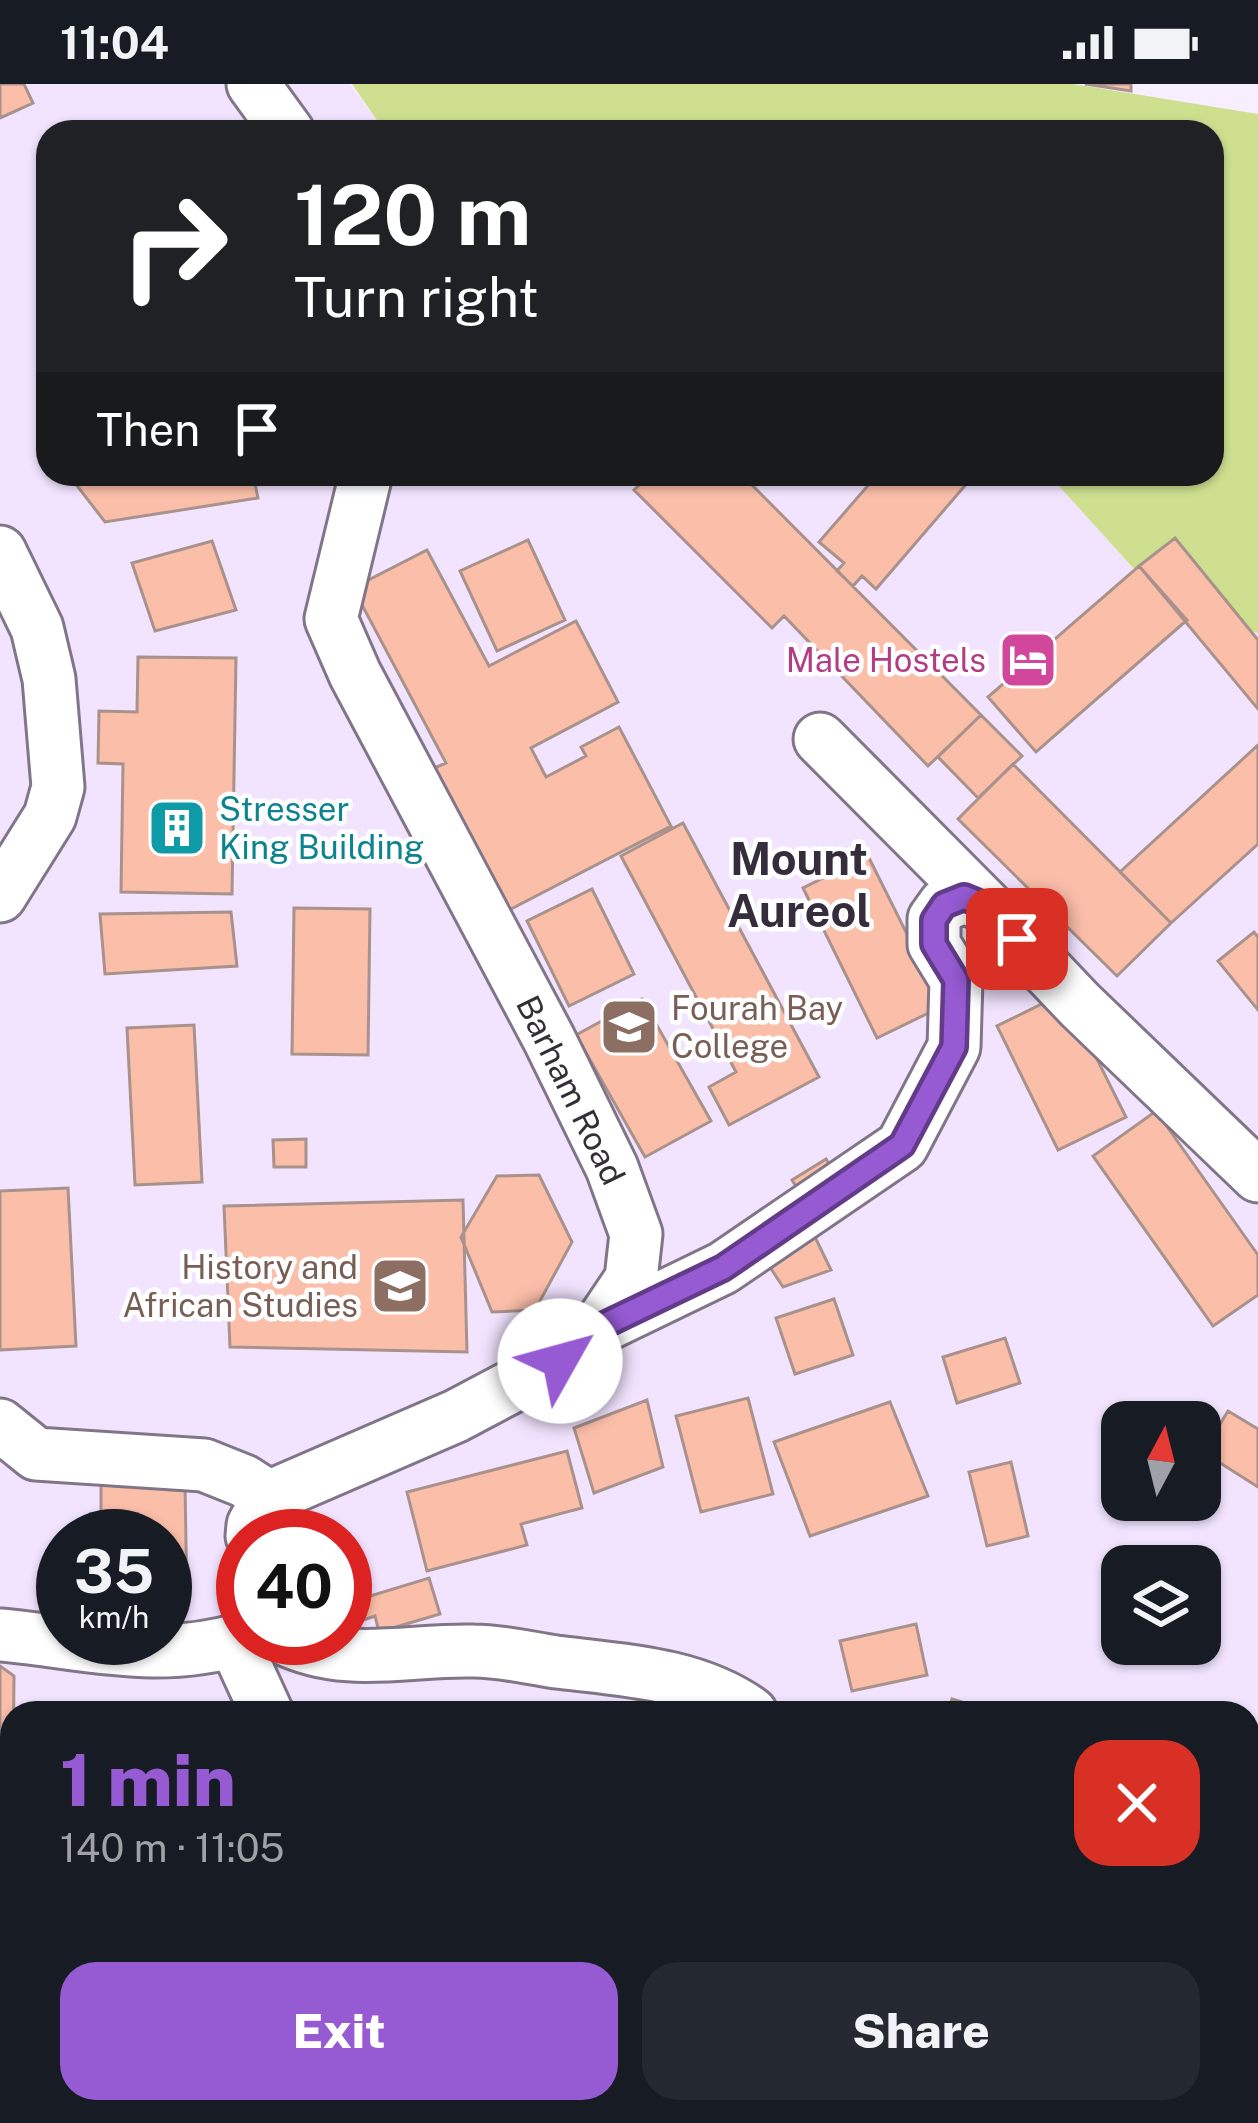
<!DOCTYPE html>
<meta charset="utf-8">
<style>
body{margin:0;font-family:"Public Sans",sans-serif;background:#242831;color:#f1f3f6;height:100vh;display:flex;flex-direction:column;font-size:45px;white-space:nowrap}
*{box-sizing:border-box;margin:0}
p{font-size:39px;color:#9ea1a6}
.icon{flex:none;width:66px;height:66px;fill:none;stroke:currentColor;stroke-width:2;stroke-linecap:round;stroke-linejoin:round}
.map{position:relative;flex:1;overflow:hidden}
.side{position:absolute;left:0px;top:1617px;width:1260px;height:423px;display:flex;flex-direction:column;background:#171b24;border-radius:36px 36px 0 0;box-shadow:0 3px 9px #0004}
.side>*{flex:none}
.guide{position:absolute;left:36px;top:36px;width:1188px;height:366px;border-radius:36px;box-shadow:0 3px 9px #0004;background:#202124;color:#fff;overflow:hidden}
.needle{width:78px;rotate:7deg}
.buttons{position:absolute;left:1101px;top:1317px;display:grid;gap:24px}
.buttons a{display:grid;place-items:center;width:120px;height:120px;border-radius:24px;background:#171b24;box-shadow:0 3px 9px #0004;font-size:60px}
.speed{position:absolute;left:36px;top:1425px;display:flex;gap:24px;font-size:60px;font-weight:700;text-align:center}
.speed>*{display:grid;place-content:center;width:156px;height:156px;border-radius:50%;background:#171b24;box-shadow:0 3px 9px #0004;line-height:1}
.speed small{font-size:30px;font-weight:400}
.speed .limit{border:18px solid #d22;background:#fff;color:#111}
.pin{position:absolute;display:grid;place-items:center;width:102px;height:102px;color:#fff;margin:-51px;border-radius:24px;box-shadow:0 6px 18px #0006}
.me{position:absolute;width:132px;margin:-66px;rotate:52deg;stroke-linejoin:round;filter:drop-shadow(0 0 9px #0008)}
.turn{display:flex;align-items:center;gap:42px;height:252px;padding:0 60px;font-size:54px}
.turn .icon{width:156px;height:156px;stroke-width:2.5}
.turn b{display:block;font-size:84px;line-height:102px}
.then{display:flex;align-items:center;height:114px;padding:0 60px;background:#0003;gap:24px;font-size:45px}
.round{display:grid;place-items:center;flex:none;width:126px;height:126px;border-radius:36px;background:#242831}
.overview{display:flex;align-items:center;justify-content:space-between;height:204px;padding:0 60px}
h1{font-size:72px;font-weight:800;line-height:90px;color:#965bd3}
.action{display:flex;gap:24px;margin-top:auto;padding:24px 60px}
.action a{flex:1;height:138px;border-radius:36px;background:#965bd3;color:#fff;font-size:48px;font-weight:800;line-height:138px;text-align:center}
.action a+a{background:#242831;color:#f1f3f6}
.status{display:flex;justify-content:space-between;align-items:center;height:84px;padding:0 60px;background:#171b24;direction:ltr}
.status svg{height:33px;fill:currentColor}
.map>svg:first-child{display:block}
</style>
<div class="status"><b>11:04</b><svg viewBox="0 0 49 12"><path d="M0 12V9h3v3zM5 12V6h3v6zM10 12V3h3v9zM15 12V0h3v12zM26 1h20v11H26zM47 4h2v5h-2z"/></svg></div>
<div class="map">
<svg width="1258" height="2039" viewBox="0 0 1258 2039">
<rect width="100%" height="100%" fill="#f7efff"/>
<path fill="#f2e4ff" fill-rule="evenodd" d="M0 0H350L385 48H48V390H1048L1173 528 1258 549V1848L1248 1859V1629H12V1971L0 1965ZM1122 1338H1200V1416H1122ZM63 1452H165V1554H63ZM243 1452H345V1554H243ZM1122 1482H1200V1560H1122Z
M141 2028H1098L1088 2039H166Z"/>
<path fill="#cee090" d="M352 0H1073L1258 30V549L1173 528 1048 390H1212V48H385Z
M1258 1837V2039H1136L1142 2028H1248V1854Z
M0 1965 12 1971V2028H141L166 2039H0Z"/>
<path fill="#fbbea9" stroke="#a9928b" stroke-width="3" d="M0 0H24L33 19 0 34Z
M1085 0H1131V7Z
M68 390H253L258 414 105 438Z
M651 390H741L981 631 928 682 784 532 772 544 634 406Z
M878 390H975L876 505 862 492 853 502 837 487 844 479 819 458Z
M1175 454 1258 556V625L1139 482Z
M528 456 565 536 497 567 460 487Z
M212 457 236 526 155 547 132 479Z
M427 466 489 582 576 537 618 618 531 664 546 693 586 672 581 663 619 643 671 742 509 826 434 684 446 679 353 504Z
M1139 482 1187 536 1036 668 988 613Z
M138 573 236 574 232 810 121 808 123 680 98 679 99 627 137 628Z
M981 631 1022 672 978 714 938 673Z
M1258 661V760L1171 839 1120 788Z
M1013 680 1171 839 1117 892 958 735Z
M683 739 819 993 729 1041 709 1003 736 988 621 772Z
M868 772 943 922 877 954 803 804Z
M592 805 634 890 569 922 527 837Z
M294 824 370 825 368 971 292 970Z
M231 828 237 882 105 890 100 830Z
M1254 848 1258 853V926L1218 877Z
M1064 909 1126 1033 1058 1066 997 942Z
M642 915 711 1037 645 1073 576 951Z
M194 941 202 1098 135 1101 127 944Z
M1156 1027 1258 1171V1211L1213 1242 1093 1072Z
M306 1055V1083H274L273 1056Z
M826 1075 838 1093 803 1114 792 1096Z
M539 1091 572 1158 535 1226 492 1228 461 1153 497 1092Z
M68 1104 76 1262 0 1266V1107Z
M463 1116 467 1268 230 1263 224 1122Z
M815 1153 831 1186 783 1203 766 1177Z
M834 1215 853 1271 795 1290 776 1234Z
M1005 1254 1020 1299 957 1319 943 1273Z
M748 1314 773 1410 701 1428 676 1332Z
M647 1316 663 1383 594 1409 574 1344Z
M890 1318 928 1412 810 1452 774 1358Z
M1228 1327 1258 1345V1403L1203 1368Z
M567 1367 582 1424 521 1440 527 1461 427 1487 407 1408Z
M1011 1378 1028 1452 987 1462 969 1388Z
M185 1398 187 1520H165V1452H101V1401Z
M429 1494 440 1530 379 1548 375 1532 363 1536 357 1516Z
M916 1540 927 1591 852 1607 840 1557Z
M0 1582 14 1592 11 1901H0Z
M952 1615 998 1629H948Z
M336 2028H407L406 2039H334Z
M495 2028H591V2030L590 2039H493Z
M725 2028H798L803 2039H730Z"/>
<g fill="none" stroke-linecap="round" stroke-linejoin="round">
<defs>
<path id="minor" d="M253 0 288 48
M0 468 37 544 49 595 58 703 50 732 0 812
M820 655 986 822
M599 1244 723 1184 902 1062 954 963 956 896 934 860V835L944 821 964 813 986 822 1080 921 1258 1092
M0 1341 36 1370 204 1381 244 1397 269 1413
M252 1452 253 1441 269 1413 456 1332 560 1277 598 1244 631 1195 636 1150 612 1084 549 955 355 590 331 535 366 390
M0 1551C89 1559 156 1581 245 1554
M283 1554C345 1585 409 1565 474 1567 501 1567 529 1574 556 1578 622 1586 696 1589 751 1629
M234 1557 267 1629
M301 2039V2028
M863 2039 888 2028"/>
</defs>
<use href="#minor" stroke="#807688" stroke-width="57"/>
<use href="#minor" stroke="#fff" stroke-width="51"/>
</g>
<g fill="none" stroke-linecap="round" stroke-linejoin="round">
<defs>
<path id="route" d="M560 1277 598 1244 723 1184 902 1061 954 963 956 896 934 860V836L944 821 964 813 986 822 1017 855"/>
</defs>
<use href="#route" stroke="#623b89" stroke-width="30"/>
<use href="#route" stroke="#965bd3" stroke-width="21"/>
</g>
<defs>
<symbol id="hotel-square" viewBox="-11 -11 22 22"><rect x="-9" y="-9" width="18" height="18" rx="4" fill="#d1479c" stroke="#fff"/><path d="M-6-4.5h1.5V1H6V5H4.5V3h-9V5H-6ZM-4 0a1.8 1.8 0 1 1 3.6 0ZM.5 0V-2.5h3Q6-2.5 6 0Z" fill="#fff"/></symbol>
<symbol id="building-square" viewBox="-11 -11 22 22"><rect x="-9" y="-9" width="18" height="18" rx="4" fill="#0f9aa8" stroke="#fff"/><path d="M-4-6H4V6H1V3H-1V6H-4ZM-2.5-4.3h1.7v1.8h-1.7ZM.8-4.3h1.7v1.8H.8ZM-2.5-1h1.7V.8h-1.7ZM.8-1h1.7V.8H.8Z" fill="#fff"/></symbol>
<symbol id="university-square" viewBox="-11 -11 22 22"><rect x="-9" y="-9" width="18" height="18" rx="4" fill="#8d6e63" stroke="#fff"/><path d="M0-5L7-2L0 1L-7-2ZM-4 1L0 2.5L4 1V4Q0 6-4 4Z" fill="#fff"/></symbol>
</defs>
<g fill-rule="evenodd">
<use href="#hotel-square" x="995" y="543" width="66" height="66"/>
<use href="#building-square" x="144" y="711" width="66" height="66"/>
<use href="#university-square" x="596" y="910" width="66" height="66"/>
<use href="#university-square" x="367" y="1169" width="66" height="66"/>
</g>
<g text-anchor="middle" dominant-baseline="central" stroke-width="9" stroke-linejoin="round" paint-order="stroke">
<g font-size="33" fill="#b23c85" stroke="#fff" text-anchor="end">
<text x="986" y="576">Male Hostels</text>
</g>
<g font-size="33" fill="#0d838f" stroke="#fff" text-anchor="start">
<text x="219" y="725">Stresser<tspan x="219" dy="38">King Building</tspan></text>
</g>
<g font-size="33" fill="#785e54" stroke="#fff" text-anchor="start">
<text x="671" y="924">Fourah Bay<tspan x="671" dy="38">College</tspan></text>
<text x="358" y="1183" text-anchor="end">History and<tspan x="358" dy="38">African Studies</tspan></text>
</g>
<g font-size="33" fill="#332f37" stroke="#fff">
<text transform="translate(571 1006) rotate(64)">Barham Road</text>
</g>
<g font-size="45" font-weight="bold" fill="#352d3c" stroke="#fff">
<text x="799" y="774">Mount<tspan x="799" dy="52">Aureol</tspan></text>
</g>
</g>
</svg>
<div class="buttons">
<a><svg class="needle" viewBox="-14 -14 28 28"><path d="M0-13l5 13h-10z" fill="#e53935"/><path d="M0 13l5-13h-10z" fill="#9ea1a6"/></svg></a>
<a><svg class="icon" aria-label="layers" viewBox="0 0 24 24"><path d="M12 4l9 5-9 5-9-5zM3 14l9 5 9-5"/></svg></a>
</div>
<div class="speed"><div>35<small>km/h</small></div><div class="limit">40</div></div>
<div class="pin" style="left:1017px;top:855px;background:#d93025"><svg class="icon" aria-label="arrive" viewBox="0 0 24 24"><path d="M6 21V4h12l-3 4 3 4H6"/></svg></div>
<svg class="me" style="left:560px;top:1277px" viewBox="-20 -20 40 40"><circle r="19" fill="#fff"/><path d="M0-13L10 11 0 6-10 11z" fill="#965bd3"/></svg>
<div class="guide">
<div class="turn"><svg class="icon" aria-label="right" viewBox="0 0 24 24"><path d="M7 20v-9h11M14 6l5 5-5 5"/></svg><div><b>120 m</b>Turn right</div></div>
<div class="then">Then<svg class="icon" aria-label="arrive" viewBox="0 0 24 24"><path d="M6 21V4h12l-3 4 3 4H6"/></svg></div>
</div>
<section class="side">
<div class="overview"><div><h1>1 min</h1><p>140 m · 11:05</p></div><a class="round" style="background:#d93025;color:#fff"><svg class="icon" aria-label="close" viewBox="0 0 24 24"><path d="M6 6l12 12M18 6L6 18"/></svg></a></div>
<div class="action"><a>Exit</a><a>Share</a></div>
</section>
</div>
